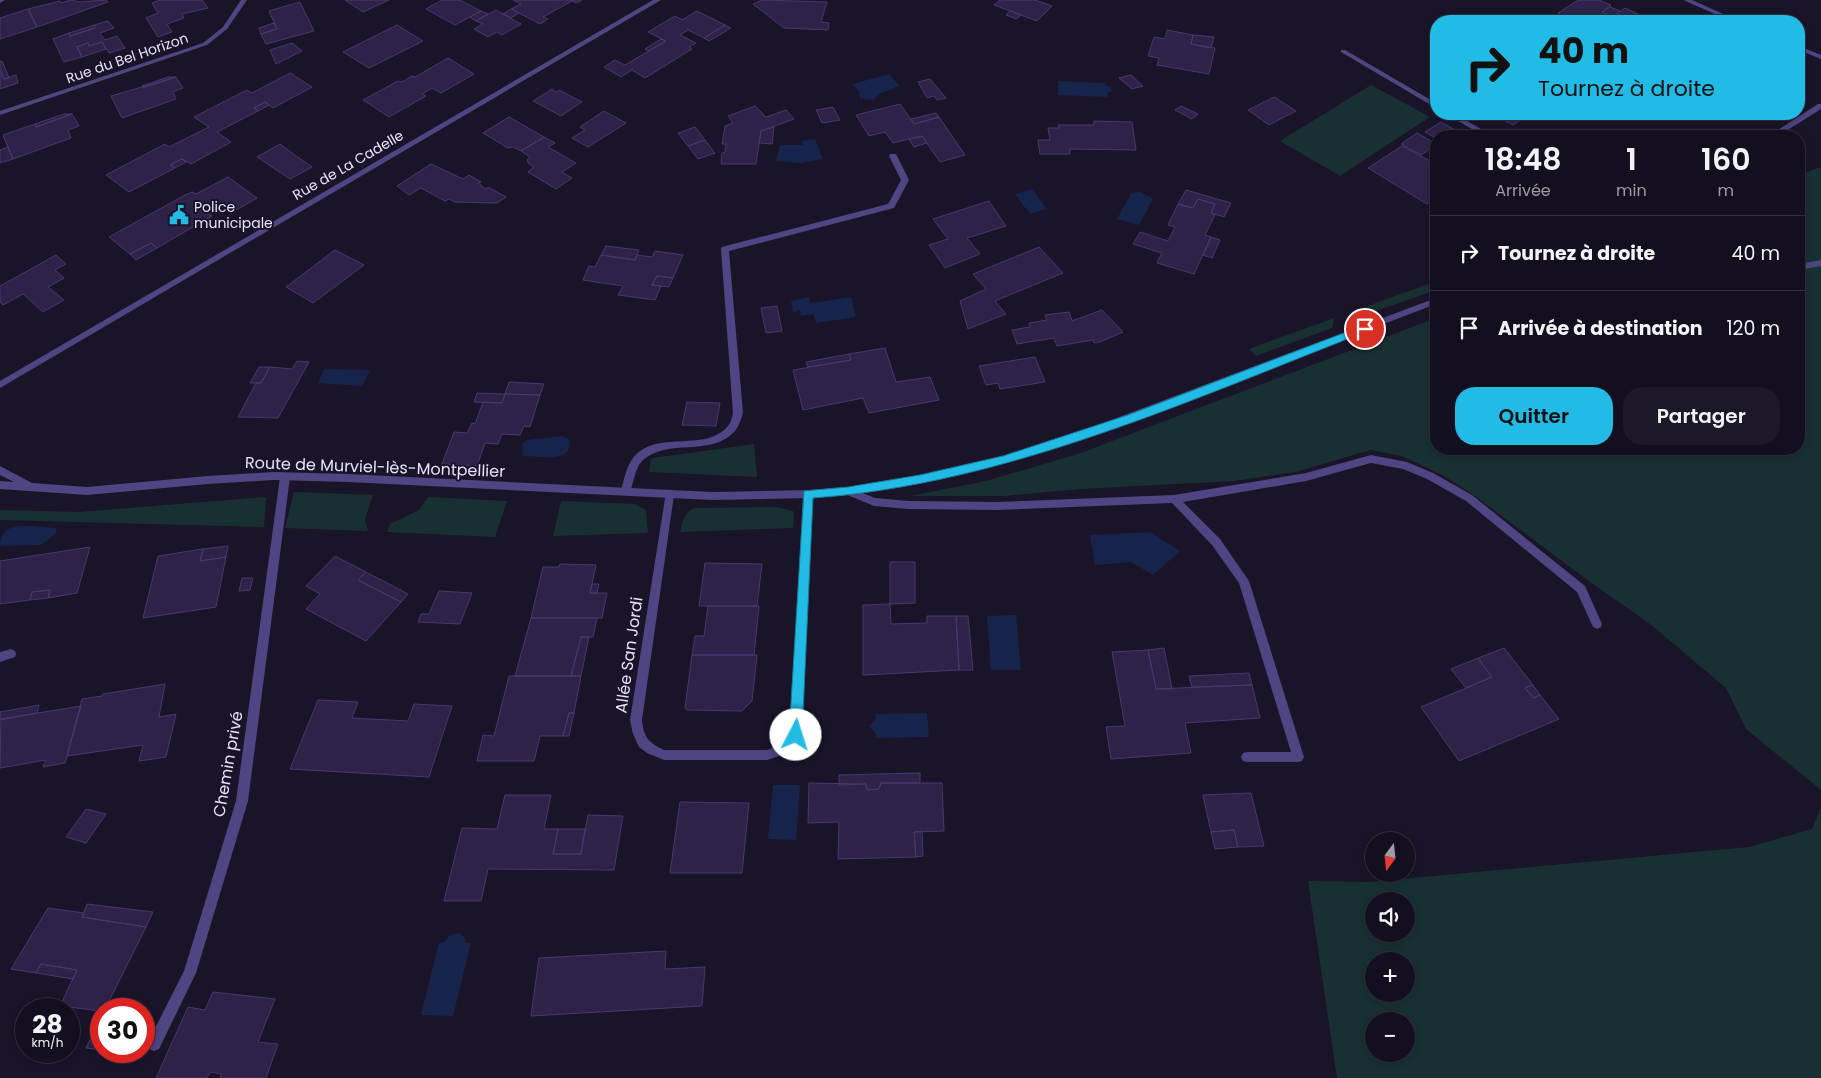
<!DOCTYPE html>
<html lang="fr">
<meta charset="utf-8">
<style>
body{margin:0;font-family:Poppins,sans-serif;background:#1d1828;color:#f1f3f6;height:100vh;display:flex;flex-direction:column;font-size:19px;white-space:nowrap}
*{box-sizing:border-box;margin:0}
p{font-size:16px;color:#9d9ca4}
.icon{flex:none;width:28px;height:28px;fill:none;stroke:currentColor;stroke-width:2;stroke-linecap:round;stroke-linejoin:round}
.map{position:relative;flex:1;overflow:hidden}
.sheet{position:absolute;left:1430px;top:130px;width:375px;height:325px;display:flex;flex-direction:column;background:#140f1f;border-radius:20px;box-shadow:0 2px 8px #0003,0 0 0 1px #332f3d}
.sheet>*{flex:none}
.hud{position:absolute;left:1430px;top:15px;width:375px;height:105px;border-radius:20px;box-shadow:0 2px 8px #0003,0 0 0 1px #332f3d;background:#22bbe5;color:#111;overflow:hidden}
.needle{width:32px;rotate:195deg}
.controls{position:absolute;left:1365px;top:832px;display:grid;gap:10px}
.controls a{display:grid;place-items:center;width:50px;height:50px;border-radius:50%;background:#140f1f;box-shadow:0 2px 8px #0003,0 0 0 1px #332f3d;font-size:25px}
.speed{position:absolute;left:15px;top:998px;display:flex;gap:10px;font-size:25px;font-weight:700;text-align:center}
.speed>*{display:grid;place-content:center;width:65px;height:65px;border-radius:50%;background:#140f1f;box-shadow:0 2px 8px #0003,0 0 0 1px #332f3d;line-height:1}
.speed small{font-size:12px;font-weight:400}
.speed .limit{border:8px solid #d22;background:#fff;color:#111}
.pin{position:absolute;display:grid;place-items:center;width:42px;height:42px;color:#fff;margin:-21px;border:2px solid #fff;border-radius:50%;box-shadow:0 1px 5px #0007}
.me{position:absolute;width:55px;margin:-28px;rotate:5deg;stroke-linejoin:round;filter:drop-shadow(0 0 4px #0008)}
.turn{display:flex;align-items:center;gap:18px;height:105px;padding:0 25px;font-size:22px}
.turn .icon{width:65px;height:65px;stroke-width:2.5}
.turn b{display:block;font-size:35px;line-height:42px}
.eta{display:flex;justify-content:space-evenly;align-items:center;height:85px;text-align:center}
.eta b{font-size:30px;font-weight:600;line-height:35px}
.action{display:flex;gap:10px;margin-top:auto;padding:10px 25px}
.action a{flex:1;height:58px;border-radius:20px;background:#22bbe5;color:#111;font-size:20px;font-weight:600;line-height:58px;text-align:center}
.action a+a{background:#1d1828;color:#f1f3f6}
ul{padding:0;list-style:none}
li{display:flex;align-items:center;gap:15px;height:75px;padding:0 25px;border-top:1px solid #332f3d}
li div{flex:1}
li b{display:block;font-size:19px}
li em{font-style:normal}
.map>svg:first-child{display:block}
</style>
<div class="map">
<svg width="1821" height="1078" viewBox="0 0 1821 1078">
<rect width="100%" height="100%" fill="#1a1429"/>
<path fill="#183032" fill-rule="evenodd" d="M1371 85 1430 117 1340 176 1280 141Z
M1821 167V790L1746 729 1726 688 1650 624 1586 579 1475 496 1444 476 1402 456 1371 450 1295 472 1234 481 1080 489 1005 496H910L986 481 1078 454 1436 318V449H1799V175Z
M1436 281V290L1353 319 1351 312Z
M1334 318 1332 328 1256 356 1249 349Z
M754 444 757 477 649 472 651 460 653 458Z
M294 492 373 495 365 519 368 531 285 528Z
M266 497 264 527 0 520V510L79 512Z
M428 497 507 501 495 537 387 532 390 524 419 510Z
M561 501 635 504 646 510 648 533 553 536Z
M777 507 793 511 794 517 793 528 680 532C683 522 684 512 694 508Z
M1821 807V1078H1337L1308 881 1369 882 1749 847 1812 829ZM1374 901H1406V934H1374ZM1374 961H1406V994H1374ZM1406 1021V1054H1374V1021Z"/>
<path fill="#16244b" d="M890 74 899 86 879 94 873 100 860 99 859 91 852 84Z
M1058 81 1105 83V85L1111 88 1112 91 1107 93V97L1058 95Z
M815 139 823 159 801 163 776 161 780 145H803L802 141Z
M1032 189 1047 209 1030 214 1015 194Z
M1140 192 1153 199 1139 225 1117 219 1131 193Z
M809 297 811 303 851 297 856 317 816 323 813 314 801 316 800 310 793 312 791 301Z
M324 369 370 370 362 386 318 383Z
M562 436 569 439C575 464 539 456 524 456L522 453 523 443 527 440Z
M33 526 56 528V533L47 541 39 545 0 546C0 525 17 526 33 526Z
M1150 532 1180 551 1153 575 1131 562 1095 565 1090 535Z
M1016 615 1021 670H991L987 616Z
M927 713 929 737 876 738V734L869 726 876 719 875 714Z
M773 785H800L796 840 768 839Z
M459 933 464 937 466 943H471L453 1016 421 1015 439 943 444 942 449 936Z"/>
<path fill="#2e2248" stroke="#493771" d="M71 0 79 2 106 0 108 2 37 27 28 9 60 1 61 3Z
M160 0H202L208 8 182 14 184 18 167 24 172 32 158 37 146 18 158 13 152 3Z
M345 0H389L363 12Z
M442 0H460L481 11 455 25 426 9Z
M513 0H582L577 3 572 1 543 17 548 19 540 24 511 9 521 4Z
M762 0 827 2 821 22 829 23 828 30 784 28 753 4Z
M1000 0H1035L1052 6 1037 21 994 5Z
M1581 0H1599L1611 5 1602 12 1613 17 1625 8 1638 14 1635 16 1642 19 1640 21H1550L1560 14 1558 13 1577 1Z
M300 2 314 31 266 44 261 34 277 29 269 11Z
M1610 7 1620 11 1613 17 1602 12Z
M28 9 37 27 0 39V18Z
M511 9 519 13 511 18 503 14Z
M496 10 521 24 502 35 497 32 488 37 474 29 483 24 476 21Z
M481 11 488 14 476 21 470 17Z
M697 11 725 25 704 38 688 30 680 35 696 43 689 47 692 49 645 78 632 70 621 77 604 67 615 60 625 65 666 41 648 32 675 16 682 20Z
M1010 11 1021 15 1016 19 1006 15Z
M108 21 114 28 100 33 105 40 117 36 125 48 109 53 102 42 89 46 88 43 77 47 82 57 64 62 53 39 69 33 70 36 95 28 94 25Z
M274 23 277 29 261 34 259 28Z
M94 25 95 28 70 36 69 33Z
M397 25 423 41 369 68 343 52Z
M725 25 731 28 709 41 704 38Z
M1167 30 1193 35 1191 44 1215 48 1209 74 1157 65 1159 58 1148 56 1154 37 1165 39Z
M1193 35 1214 37 1211 48 1191 44Z
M661 39 666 41 649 51 645 49Z
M102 42 106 49 82 57 77 47 88 43 89 46Z
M292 43 302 51 276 64 270 50Z
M448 58 474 74 441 93 432 88 422 94 426 96 389 117 363 100 398 81 402 82 412 76 415 77Z
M0 61H2L9 78 4 79 0 69Z
M0 69 4 79 16 75 18 83 0 89Z
M290 73 312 87 273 108 265 102 254 108 258 111 217 132 231 142 191 164 182 159 170 165 175 168 129 192 106 175 165 144 169 147 209 127 194 117 247 90 252 93Z
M1131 75 1143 86 1132 89 1119 78Z
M168 77H176L143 88 142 86Z
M176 77 183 88 173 92 176 99 122 118 111 96Z
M930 79 946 98 937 100 934 96 927 98 918 82Z
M552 89 556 92 559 90 582 102 561 116 533 101Z
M1274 97 1296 111 1269 125 1248 110Z
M265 102 269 105 258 111 254 108Z
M900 104 914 124 939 117 965 155 940 162 922 136 893 143 885 132 869 136 856 115Z
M755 106 766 117 786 110 794 119 761 131 756 164H721L722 153 725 152 726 144H722L725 126 733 123 728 116Z
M1181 106 1198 114 1192 119 1175 110Z
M833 107 840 120 822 123 816 110Z
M604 111 626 123 588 147 572 138 585 130 580 127Z
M936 113 939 117 914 124 911 119Z
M64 114H72L36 127 35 124Z
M72 114 79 126 68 130 71 138 13 159 3 135 35 124 36 127Z
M1492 114H1530L1513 125Z
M509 117 544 137 521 151 513 147 508 148 483 133Z
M1094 121 1132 122 1136 150 1070 149V154H1040L1038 140H1050L1048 128H1059L1058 125H1094Z
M1441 122 1455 130 1445 136 1436 138 1425 132Z
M695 127 705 140 688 146 678 133Z
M774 127 772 144 759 143 761 131Z
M1417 133 1436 144V145L1421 155 1401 144Z
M922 136 927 143 914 147 909 139Z
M544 137 555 143 548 147 576 163 562 172 572 178 556 189 528 172 534 167 529 164 527 160 530 157 521 151Z
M705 140 715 153 698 159 688 146Z
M280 144 295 155 312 167 290 179 257 157Z
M1402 146 1436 164V184L1430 188 1436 192V198L1427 204 1368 168Z
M8 147 13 159 0 163V150Z
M182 159 186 162 175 168 170 165Z
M431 164 463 179 469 175 481 182 478 183 486 189 488 187 506 197 497 203 455 202 449 199 445 201 421 188 409 195 397 186Z
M228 177 257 198 231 213 222 207 209 215 212 216 157 248 151 243 130 254 109 237 185 195 192 192 196 194Z
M1186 190 1231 203 1224 217 1211 213 1215 204 1198 199 1193 208 1178 204Z
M1198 199 1215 204 1211 213 1215 215 1205 235 1211 237 1194 274 1157 263 1162 253 1133 244 1140 232 1168 241 1175 227 1168 225 1178 204 1193 208Z
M989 201 1006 226 967 238 980 254 945 268 929 245 948 239 933 219Z
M1211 237 1220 240 1212 258 1203 255Z
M151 243 157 248 136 260 130 254Z
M606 246 639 250 635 260 601 255Z
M1039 247 1063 273 995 301 1006 314 968 329 960 301 986 289 973 274Z
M335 250 364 265 313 303 286 287Z
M655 251 683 255 673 278 657 276 652 285 661 286 655 300 618 295 623 286 583 280 589 266 595 267 601 255 635 260 637 255 652 257Z
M56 255 66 264 55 270 64 278 48 287 64 300 43 312 23 294 3 305 0 302V286Z
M657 276 673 278 669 287 652 285Z
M777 306 782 331 766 333 761 308Z
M1102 310 1123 332 1100 342 1094 343 1093 340 1057 346 1054 338 1017 344 1012 330 1030 327 1029 323 1047 320 1045 315 1069 312 1072 321Z
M885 348 896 382 930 377 939 400 869 413 863 398 803 410 793 370 851 360 849 354Z
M849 354 851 360 808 367 806 362Z
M1035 357 1045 382 1000 389 998 383 986 385 979 366Z
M297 361 309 362 278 418 238 417 256 383H261L270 367 292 369Z
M259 367H270L261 383H250Z
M509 382 544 384 540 395 505 394Z
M477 393 505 394 502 403 474 402Z
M505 394 540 395 530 427 524 426 520 435 502 434 498 444 485 443 477 466 442 464 454 432 467 433 472 423 475 424 483 402 502 403Z
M687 402 720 403 716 426 682 425Z
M228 546 226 557 200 561 203 549Z
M90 547 77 593 48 598 50 590 32 592 30 600 0 604V561Z
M203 549 200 561 226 557 216 607 143 618 158 556Z
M335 556 366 572 358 580 401 602 366 641 306 609 320 594 306 586Z
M890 562H915V603L890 604Z
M705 563 762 564 757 606H699Z
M560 564 596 565 590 593H607L602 618H531L543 567H559Z
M366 572 408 594 401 602 358 580Z
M242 578H253L250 590 239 591Z
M592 584H599L597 593H590Z
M50 590 48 598 30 600 32 592Z
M439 591 472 593 460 624 418 622 421 614H429Z
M890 604 891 624 927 623V616H956L959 670 863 675V605Z
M708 606H759L754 655H692L695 636H704Z
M956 616H968L973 670H959Z
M531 618H597L593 637H581L571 676H515Z
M581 637H589L581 676H571Z
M1164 648 1172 689H1156L1148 650Z
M1504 648 1533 685 1525 688 1534 698 1540 695 1559 719 1459 761 1421 707 1492 677 1478 658Z
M1148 650 1156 689 1252 685 1260 718 1185 723 1191 753 1111 759 1106 727 1125 726 1112 652Z
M692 655H757L752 701 742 711 687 710 685 708Z
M1478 658 1492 677 1466 688 1451 669Z
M1249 673 1252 685 1192 687 1189 676Z
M509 676H581L574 713H569L563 736H540L534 761H477L483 735 494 736Z
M165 684 159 717 176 714 166 757 139 761 143 745 67 756 82 699 102 696 103 694Z
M1533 685 1540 695 1534 698 1525 688Z
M318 700 358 702 352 718 408 721 414 704 452 706 429 777 290 769Z
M39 705 37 713 0 720V712Z
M81 706 65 763 43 767 46 760 0 768 1 719Z
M569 713H574L569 736H563Z
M920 773V783H881L879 789 867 790 866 784 839 785V775Z
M809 783 866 784 867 790 879 789 881 783H942L944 831 914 832 916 857 838 859 839 822 808 823Z
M1251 793 1264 846 1238 847 1234 830 1211 832 1203 795Z
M505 795H551L544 829H558L553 854H581L588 815 623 816 614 870 488 869 481 901H444L462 828 497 829Z
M680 802 749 803 742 873H670Z
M86 809 106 814 86 843 66 837Z
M558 829H585L581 854H553Z
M1234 830 1238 847 1215 849 1211 832Z
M922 831 923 856 916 857 914 832Z
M87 904 153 912 146 927 82 917Z
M48 908 84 913 82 917 146 927 105 1009H101V1011L60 1006 77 970 41 964 36 973 11 969Z
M666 951 665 969 705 967 702 1006 531 1016 539 958Z
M41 964 77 970 73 979 36 973Z
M213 992 275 999 258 1042 278 1044 266 1078H220L222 1074 210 1072 207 1078H156L188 1007 205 1010Z
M100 1019 101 1050 86 1048Z"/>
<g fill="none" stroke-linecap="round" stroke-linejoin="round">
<path fill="#4e4582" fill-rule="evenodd" d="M1371 455 1407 462 1433 473 1472 495 1585 586 1602 624 1601 627 1597 629 1593 627 1577 592 1466 501 1427 479 1403 469 1371 463 1306 481 1183 502 1220 539 1249 581 1304 757 1302 761 1298 762H1247L1243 761 1241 757 1243 753 1247 752H1291L1239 583 1212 545 1172 503 997 510 909 509 874 506 845 494 843 491 845 488 848 487 875 498 909 501 997 502 1174 495 1306 473Z
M285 473 290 477 248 801 196 973 159 1049 154 1051 149 1049 147 1044 184 971 236 801 280 477Z"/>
<path fill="#4e4582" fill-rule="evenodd" d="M0 0H5L0 3Z
M241 0H247L227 29 207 45 0 115V111L203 43 223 27Z
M653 0H661L0 388V381Z
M1683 0H1692L1739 21H1731Z
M1799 46 1821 55V59L1799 50Z
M1341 50H1345L1436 103V108L1341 52Z
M1446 114H1455L1493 136H1484Z
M890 154H896L909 180 894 208 729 251 743 413C741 419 739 426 735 431 711 458 667 437 642 461 634 470 634 484 629 494H623L621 491C624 480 626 467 633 458 656 429 704 453 727 427 731 423 732 418 733 413L721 249 722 247 888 204 901 180 889 156Z
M1821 260V266L1799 270V264Z
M808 490 811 491 813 494 802 735 791 752 767 760H664L647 753 639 747 633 734 630 720 666 492H672L674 495 642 720C644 738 648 742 664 750H767L783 744 790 733 803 494 805 491Z
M11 649 15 651 16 654 15 657 0 662V652Z"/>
<path fill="#4e4582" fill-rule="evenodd" d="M1818 104H1821V109L1778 136H1769Z
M1436 298V304L1088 437 1003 464 920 483 848 495 808 498 712 500 348 482 274 480 208 484 87 495 0 489V481L14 482 0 475V466L32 483 87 487 208 476 274 472 348 474 712 492 808 490 848 487 920 475 1003 456 1082 431Z"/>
</g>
<path fill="#22bbe5" stroke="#167a95" d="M1365 325 1370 329 1368 331C1190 400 1006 484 813 498L802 735 800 739 796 741 791 739 789 735 804 491 848 487 920 475 1003 456 1128 415Z"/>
<defs>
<symbol id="civic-bare" viewBox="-9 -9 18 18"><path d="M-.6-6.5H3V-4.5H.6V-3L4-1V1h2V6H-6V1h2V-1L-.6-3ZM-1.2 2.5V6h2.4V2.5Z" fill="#22bbe5" stroke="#1a1429" stroke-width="2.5" paint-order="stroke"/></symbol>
</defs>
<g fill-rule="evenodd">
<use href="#civic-bare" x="165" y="201" width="28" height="28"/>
</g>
<g text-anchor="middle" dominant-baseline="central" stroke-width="4" stroke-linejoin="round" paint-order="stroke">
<g font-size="14" fill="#e6e0fb" stroke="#1a1429">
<text transform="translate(127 58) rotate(-19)">Rue du Bel Horizon</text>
<text transform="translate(348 165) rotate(-30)">Rue de La Cadelle</text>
</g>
<g font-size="14" fill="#e6e0fb" stroke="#1a1429" text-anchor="start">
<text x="194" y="207">Police<tspan x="194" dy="16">municipale</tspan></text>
</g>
<g font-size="16" fill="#e6e0fb" stroke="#1a1429">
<text transform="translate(375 467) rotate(2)">Route de Murviel-lès-Montpellier</text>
<text transform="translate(629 655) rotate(-82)">Allée San Jordi</text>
<text transform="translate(228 764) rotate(-80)">Chemin privé</text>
</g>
</g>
</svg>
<div class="controls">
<a><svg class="needle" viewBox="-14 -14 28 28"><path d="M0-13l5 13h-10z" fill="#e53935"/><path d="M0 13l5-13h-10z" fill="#9d9ca4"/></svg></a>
<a><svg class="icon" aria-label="sound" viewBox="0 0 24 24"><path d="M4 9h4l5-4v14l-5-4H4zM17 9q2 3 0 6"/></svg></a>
<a>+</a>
<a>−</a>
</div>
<div class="speed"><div>28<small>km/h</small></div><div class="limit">30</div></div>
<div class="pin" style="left:1365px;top:329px;background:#d93025"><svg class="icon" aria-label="arrive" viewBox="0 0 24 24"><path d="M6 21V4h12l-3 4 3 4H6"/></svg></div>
<svg class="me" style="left:796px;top:735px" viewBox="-20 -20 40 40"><circle r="19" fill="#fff"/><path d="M0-13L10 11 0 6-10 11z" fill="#22bbe5"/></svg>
<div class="hud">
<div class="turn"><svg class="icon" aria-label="right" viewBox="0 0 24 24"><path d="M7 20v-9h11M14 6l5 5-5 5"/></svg><div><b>40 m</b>Tournez à droite</div></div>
</div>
<section class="sheet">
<div class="eta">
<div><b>18:48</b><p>Arrivée</p></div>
<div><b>1</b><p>min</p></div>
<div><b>160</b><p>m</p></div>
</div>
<ul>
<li><svg class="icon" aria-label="right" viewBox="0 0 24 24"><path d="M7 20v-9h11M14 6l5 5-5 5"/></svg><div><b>Tournez à droite</b></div><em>40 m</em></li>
<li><svg class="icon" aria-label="arrive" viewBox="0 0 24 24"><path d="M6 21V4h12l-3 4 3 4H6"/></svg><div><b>Arrivée à destination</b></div><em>120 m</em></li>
</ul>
<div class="action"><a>Quitter</a><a>Partager</a></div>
</section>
</div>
